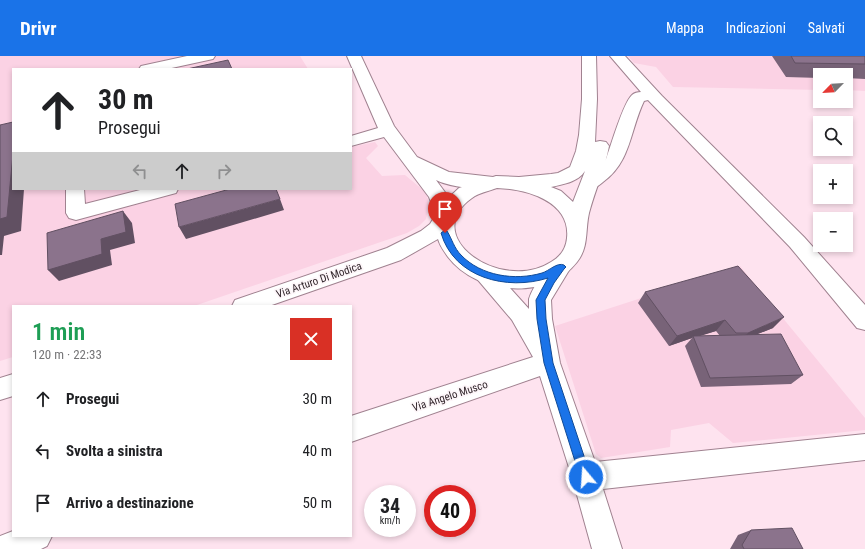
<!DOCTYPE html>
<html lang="it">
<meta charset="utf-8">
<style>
body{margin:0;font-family:"Roboto Condensed",sans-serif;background:#f2f2f2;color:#202124;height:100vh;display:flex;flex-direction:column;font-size:15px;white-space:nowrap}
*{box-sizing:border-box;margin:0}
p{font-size:13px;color:#757577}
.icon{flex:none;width:22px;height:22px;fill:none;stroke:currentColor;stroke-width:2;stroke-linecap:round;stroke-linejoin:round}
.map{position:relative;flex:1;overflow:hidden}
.panel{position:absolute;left:12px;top:249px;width:340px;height:232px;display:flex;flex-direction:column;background:#fff;border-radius:0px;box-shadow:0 2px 6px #0003}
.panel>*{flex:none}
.guide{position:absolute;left:12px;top:12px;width:340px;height:122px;border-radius:0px;box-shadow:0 2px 6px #0003;background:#fff;color:#202124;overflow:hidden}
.needle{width:26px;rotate:246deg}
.buttons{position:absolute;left:813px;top:12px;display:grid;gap:8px}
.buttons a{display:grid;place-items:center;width:40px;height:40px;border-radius:0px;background:#fff;box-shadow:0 2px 6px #0003;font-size:20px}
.speed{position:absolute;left:364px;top:429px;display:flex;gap:8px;font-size:20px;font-weight:700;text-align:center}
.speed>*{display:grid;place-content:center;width:52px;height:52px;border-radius:50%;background:#fff;box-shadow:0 2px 6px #0003;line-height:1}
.speed small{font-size:10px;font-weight:400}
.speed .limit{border:6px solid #d22;background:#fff;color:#111}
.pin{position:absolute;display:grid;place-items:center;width:34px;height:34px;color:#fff;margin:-41px -17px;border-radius:50% 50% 50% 0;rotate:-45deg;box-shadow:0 0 4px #0007}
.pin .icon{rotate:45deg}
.me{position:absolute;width:44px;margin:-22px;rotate:342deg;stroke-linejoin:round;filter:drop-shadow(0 0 3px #0008)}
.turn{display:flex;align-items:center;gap:14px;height:84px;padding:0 20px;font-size:18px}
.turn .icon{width:52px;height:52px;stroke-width:2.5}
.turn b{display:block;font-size:28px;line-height:34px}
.lanes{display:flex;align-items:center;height:38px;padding:0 20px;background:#0003;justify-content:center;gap:20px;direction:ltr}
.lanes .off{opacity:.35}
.round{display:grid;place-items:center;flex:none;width:42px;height:42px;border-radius:0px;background:#f2f2f2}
.overview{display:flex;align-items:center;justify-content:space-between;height:68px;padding:0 20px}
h1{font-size:24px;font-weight:600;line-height:30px;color:#1e9e55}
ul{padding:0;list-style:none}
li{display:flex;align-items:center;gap:12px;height:52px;padding:0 20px}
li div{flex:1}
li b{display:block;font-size:15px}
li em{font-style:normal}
header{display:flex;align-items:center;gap:24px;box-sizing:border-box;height:56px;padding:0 20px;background:#1a73e8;color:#fff}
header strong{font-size:19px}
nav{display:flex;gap:22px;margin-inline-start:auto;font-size:14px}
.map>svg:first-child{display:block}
</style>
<header>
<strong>Drivr</strong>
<nav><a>Mappa</a><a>Indicazioni</a><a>Salvati</a></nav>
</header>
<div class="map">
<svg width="865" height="493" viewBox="0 0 865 493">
<rect width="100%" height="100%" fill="#fee3ef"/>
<path fill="#fbd2e4" d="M0 0H300L308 13H13V133H351V91L375 86 378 90 366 102 382 120 405 119 423 134 427 140 429 148 426 163 419 170 407 177 194 250H13V301L0 305Z
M628 0H865V35L846 34V19H820V34L673 31 656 11 634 7Z
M740 210 865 362V374L733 387 709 367 671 374 670 391 601 402 596 398 555 270Z"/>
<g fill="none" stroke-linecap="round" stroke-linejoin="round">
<defs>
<path id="minor" d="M187 0H215L213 3 167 13H139L141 10Z
M347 0H361L394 70 417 101 449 116 502 122 505 126 502 130C486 135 452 132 436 124L447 139 455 160 452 165 445 167 438 165 429 141 384 81 351 90V80L378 72Z
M610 0H625L662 40 804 181 865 249V274L857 272 790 191 648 44 644 45C630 74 631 106 603 126 596 132 592 134 584 131L581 127C587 117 600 113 606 103 611 90 623 47 632 39 634 37 638 36 641 36Z
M66 133H84L85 148 144 133H178L176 137 76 164 69 162 66 157Z
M561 203 568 205 571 211 551 244 552 263 560 307 595 406 865 378V404L603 433 622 493H592L572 421 540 320 351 386V360L533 301 512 264 478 224 474 218 478 212 485 210 492 212 529 253C529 250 529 246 529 243 533 230 549 207 561 203Z
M13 475V480H52L47 490 41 493H0V480Z"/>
<path id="major" d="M582 0H596L597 43 595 86 600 85 606 86 609 90C605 113 595 134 589 157 585 174 589 191 577 206 547 245 477 239 448 201 444 195 440 190 438 183L401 204 269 250H232L235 244 387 192 421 175 430 168 443 147 459 132 496 120 519 121 551 118 558 117 570 111 576 95 579 79 582 43ZM585 115 573 146 561 135 551 131C564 128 578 126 585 115ZM497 132C526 133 571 145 567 182 566 193 560 201 551 206 501 238 418 180 472 142 478 137 489 135 497 132Z
M13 318V340L0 344V322Z"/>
</defs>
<use href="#minor" stroke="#a08290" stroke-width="2"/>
<use href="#major" stroke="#a08290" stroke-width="2"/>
<use href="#minor" fill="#fff" fill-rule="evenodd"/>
<use href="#major" fill="#fff" fill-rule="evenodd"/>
</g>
<path fill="#786378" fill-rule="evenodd" d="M772 0H865V23L846 22V19H820V22L786 21Z
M645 236 773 272 757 278 803 319 791 328 701 331 685 290 692 282 669 290 638 247ZM716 275 720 280H698Z
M751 474 803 493H730L738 479Z"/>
<path fill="#615062" d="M13 98V133H24L21 175 4 180 2 199H0V163Z
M280 143 284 154 186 183 179 171Z
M123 155 132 167 135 187 110 194 112 209 59 225 48 214 101 183Z
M784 261 773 272 738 286 748 277Z
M725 264 716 275 694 282 693 280 692 282 669 290 677 280Z"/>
<path fill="#8b738c" stroke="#615062" d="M791 0H865V8L795 7Z
M228 4 232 13H187Z
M13 66V98L7 161 0 163V69Z
M230 133H276L280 143 179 171 175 148Z
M123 155 126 176 101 183 102 198 48 214 47 177Z
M738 210 784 261 748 277H736L725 264 677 280 645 236Z
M781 278 803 319 710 322 693 280Z
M792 472 803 493H744L742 489 751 474Z"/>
<path fill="#1a73e8" stroke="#114b97" d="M445 174 447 175C452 183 454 192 461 199 481 220 515 225 542 217 549 215 557 206 564 209L566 211 564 213 554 227 545 244 546 263 553 307 591 421 590 425 586 426 582 425 580 421 544 307 537 263 536 244 548 222C507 235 454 222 441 177Z"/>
<g text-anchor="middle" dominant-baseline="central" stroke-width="3.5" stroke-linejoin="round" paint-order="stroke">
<g font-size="11" fill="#30242a" stroke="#fdf6f9">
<text transform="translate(319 224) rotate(-19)">Via Arturo Di Modica</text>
<text transform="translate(450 340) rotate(-18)">Via Angelo Musco</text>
</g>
</g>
</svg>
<div class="buttons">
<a><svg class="needle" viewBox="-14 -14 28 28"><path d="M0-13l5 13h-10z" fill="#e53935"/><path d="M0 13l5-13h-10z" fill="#757577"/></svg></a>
<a><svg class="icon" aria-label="search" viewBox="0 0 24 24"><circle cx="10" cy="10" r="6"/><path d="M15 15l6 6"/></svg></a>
<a>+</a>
<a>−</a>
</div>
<div class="speed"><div>34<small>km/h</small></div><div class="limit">40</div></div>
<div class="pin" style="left:445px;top:177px;background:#d93025"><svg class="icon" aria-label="arrive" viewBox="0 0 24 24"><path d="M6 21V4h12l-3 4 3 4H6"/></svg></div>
<svg class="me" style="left:586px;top:421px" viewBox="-20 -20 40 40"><circle r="17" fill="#1a73e8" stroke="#fff" stroke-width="3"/><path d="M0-11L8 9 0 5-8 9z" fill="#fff"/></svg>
<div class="guide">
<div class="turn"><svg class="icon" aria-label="ahead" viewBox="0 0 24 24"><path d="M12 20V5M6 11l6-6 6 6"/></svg><div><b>30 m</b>Prosegui</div></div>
<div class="lanes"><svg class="icon off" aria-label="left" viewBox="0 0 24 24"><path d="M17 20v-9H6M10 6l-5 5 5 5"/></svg><svg class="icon" aria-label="ahead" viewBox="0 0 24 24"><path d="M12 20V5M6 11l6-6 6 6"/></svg><svg class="icon off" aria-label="right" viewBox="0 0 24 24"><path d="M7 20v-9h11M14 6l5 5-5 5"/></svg></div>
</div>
<section class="panel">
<div class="overview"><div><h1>1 min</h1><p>120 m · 22:33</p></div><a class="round" style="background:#d93025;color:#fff"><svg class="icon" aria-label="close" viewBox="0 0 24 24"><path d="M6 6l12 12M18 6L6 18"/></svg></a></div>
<ul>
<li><svg class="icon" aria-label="ahead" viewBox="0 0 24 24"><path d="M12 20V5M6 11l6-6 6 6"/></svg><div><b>Prosegui</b></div><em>30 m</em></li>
<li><svg class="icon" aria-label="left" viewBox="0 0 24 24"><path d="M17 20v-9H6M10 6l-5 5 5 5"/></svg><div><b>Svolta a sinistra</b></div><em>40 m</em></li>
<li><svg class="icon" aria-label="arrive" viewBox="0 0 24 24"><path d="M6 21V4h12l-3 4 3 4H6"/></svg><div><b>Arrivo a destinazione</b></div><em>50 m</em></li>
</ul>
</section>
</div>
